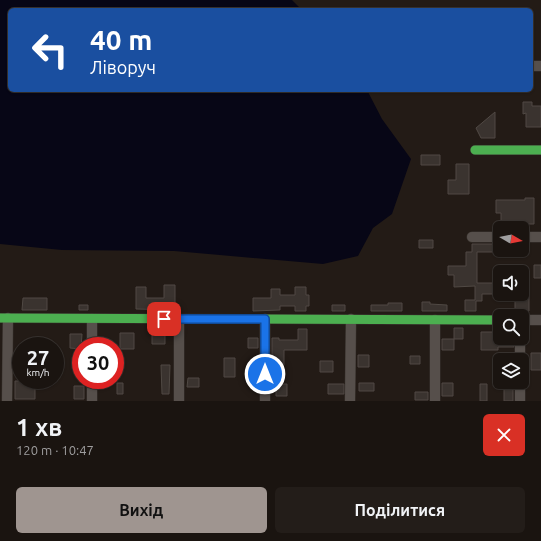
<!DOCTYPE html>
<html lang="uk">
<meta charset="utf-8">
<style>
body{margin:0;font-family:Ubuntu,sans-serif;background:#231d19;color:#f1f3f6;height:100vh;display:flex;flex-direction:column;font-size:15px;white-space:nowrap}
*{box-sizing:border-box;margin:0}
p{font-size:13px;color:#9f9e9f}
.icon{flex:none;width:22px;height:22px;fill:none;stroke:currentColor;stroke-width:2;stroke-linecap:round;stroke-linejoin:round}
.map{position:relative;height:401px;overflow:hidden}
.panel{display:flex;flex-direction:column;background:#1a1410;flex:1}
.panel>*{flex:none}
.banner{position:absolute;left:8px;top:8px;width:525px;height:84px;border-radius:6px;box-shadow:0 1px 3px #0004,0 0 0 1px #383330;background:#1a4fa0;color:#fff;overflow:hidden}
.needle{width:26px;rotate:99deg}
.tools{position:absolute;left:493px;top:221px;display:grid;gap:8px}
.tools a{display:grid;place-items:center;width:36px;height:36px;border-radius:6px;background:#1a1410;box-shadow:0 1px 3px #0004,0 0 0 1px #383330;font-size:20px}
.speed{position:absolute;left:12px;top:337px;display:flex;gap:8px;font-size:20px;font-weight:700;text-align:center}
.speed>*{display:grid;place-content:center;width:52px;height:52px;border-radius:50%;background:#1a1410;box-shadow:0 1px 3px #0004,0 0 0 1px #383330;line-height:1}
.speed small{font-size:10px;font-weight:400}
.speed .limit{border:6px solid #d22;background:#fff;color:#111}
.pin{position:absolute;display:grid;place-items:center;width:34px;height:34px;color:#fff;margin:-17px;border-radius:8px;box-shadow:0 2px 6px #0006}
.me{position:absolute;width:44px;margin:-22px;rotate:0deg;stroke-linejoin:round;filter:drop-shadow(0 0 3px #0008)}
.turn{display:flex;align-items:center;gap:14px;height:84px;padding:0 16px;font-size:18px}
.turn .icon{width:52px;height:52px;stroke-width:2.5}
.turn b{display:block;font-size:28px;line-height:34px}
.round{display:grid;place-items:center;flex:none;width:42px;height:42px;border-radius:6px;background:#231d19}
.overview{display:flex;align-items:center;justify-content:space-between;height:68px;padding:0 16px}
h1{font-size:24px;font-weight:700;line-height:30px}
.primary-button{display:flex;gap:8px;margin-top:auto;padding:8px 16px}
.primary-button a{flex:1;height:46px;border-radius:6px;background:#9f9590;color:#111;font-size:16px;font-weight:700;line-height:46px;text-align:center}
.primary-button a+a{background:#231d19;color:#f1f3f6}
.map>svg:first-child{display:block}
</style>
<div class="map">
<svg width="541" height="401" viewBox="0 0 541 401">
<rect width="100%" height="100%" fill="#231b16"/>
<path fill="#070616" d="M0 0H292L302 10H10V90H367L382 119 411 159 392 214 373 228 358 256 323 264 174 251 62 250 0 244Z"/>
<path fill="#3a332f" stroke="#504944" d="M523 102H532V106H541V127H526V113L523 114Z
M495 112V138H481L476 128Z
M421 155H440V165H421Z
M456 164H469V194H448V180H456Z
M525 198H534V224H524V221H501V213H496V200H525Z
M419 240H433V248H419Z
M472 244H494V252H477V283H500V294H482V301H476V311H465V300H475V286L454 287V275H448V266H466V252H472Z
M534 265H541V278H534Z
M164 285H175V310L136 309V287H146V298H164Z
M295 287H306V295H309V306H306V311H295V306H280V310L253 311V298H271V289H280V295H295Z
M515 294H529V311H515Z
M23 298H47V310H22Z
M422 302H430V304L447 305V311H422Z
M388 303H402V311H371V305H388Z
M79 305H88V310H79Z
M332 305H345V311H332Z
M155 327H172V334H165V344H152V328Z
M454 328H463V339H454Z
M298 329H307V350H284V365H272V338H279V340H298Z
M481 332H498V338H514V347H498V350H481Z
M120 333H134V349H120Z
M70 334H82L81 349 70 348Z
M248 338H258V348H248Z
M442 339H454V350H442Z
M531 353H541V370H531Z
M358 355H369V367H358Z
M410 356H420V364H410Z
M224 358H235V377H224Z
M320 361H333V372H320Z
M161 365H170L169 394H162Z
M188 378H199V387H187Z
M15 381H35V399H15Z
M504 382H513V401H504Z
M117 383H123V394H117Z
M359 383H374V391H359Z
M442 383H453V396H442Z
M276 384H287V396H276Z
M328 384H344V394H328Z
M480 384H487V401H480Z
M74 386H84V399H74Z
M415 392H428V400H415Z"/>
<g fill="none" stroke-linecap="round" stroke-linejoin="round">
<defs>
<path id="street" d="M531 66H541
M472 237H500
M522 237H541
M179 319V401
M522 320H541
M92 346V319
M520 360V338
M7 401 8 318
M92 401V380
M265 401V319
M350 401 351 319
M435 401V320
M520 401V382"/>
<path id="fast" d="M475 150H541
M0 318 500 320"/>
</defs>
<use href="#street" stroke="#3b3530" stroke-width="11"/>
<use href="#fast" stroke="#3b3530" stroke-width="10"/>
<use href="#street" stroke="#564f4b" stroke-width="10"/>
<use href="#fast" stroke="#4caf50" stroke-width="9"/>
</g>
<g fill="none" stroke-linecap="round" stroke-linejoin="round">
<defs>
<path id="route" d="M164 319H265V374"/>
</defs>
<use href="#route" stroke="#114b97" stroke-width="10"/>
<use href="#route" stroke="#1a73e8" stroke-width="7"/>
</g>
</svg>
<div class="tools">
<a><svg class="needle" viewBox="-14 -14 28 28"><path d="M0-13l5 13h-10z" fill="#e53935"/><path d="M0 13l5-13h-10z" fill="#9f9e9f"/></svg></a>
<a><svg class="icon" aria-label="sound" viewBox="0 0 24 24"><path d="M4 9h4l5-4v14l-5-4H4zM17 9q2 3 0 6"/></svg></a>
<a><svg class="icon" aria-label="search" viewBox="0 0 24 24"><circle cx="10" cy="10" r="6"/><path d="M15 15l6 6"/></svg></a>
<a><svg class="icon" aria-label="layers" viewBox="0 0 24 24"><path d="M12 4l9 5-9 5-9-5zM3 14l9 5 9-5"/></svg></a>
</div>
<div class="speed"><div>27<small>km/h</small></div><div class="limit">30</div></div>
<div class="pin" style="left:164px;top:319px;background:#d93025"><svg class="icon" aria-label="arrive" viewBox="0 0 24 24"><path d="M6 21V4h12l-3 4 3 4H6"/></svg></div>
<svg class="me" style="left:265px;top:374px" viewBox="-20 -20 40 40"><circle r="17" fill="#1a73e8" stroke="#fff" stroke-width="3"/><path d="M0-11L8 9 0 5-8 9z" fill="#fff"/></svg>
<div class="banner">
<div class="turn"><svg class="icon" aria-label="left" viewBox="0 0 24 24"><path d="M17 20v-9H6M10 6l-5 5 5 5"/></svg><div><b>40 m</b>Ліворуч</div></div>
</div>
</div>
<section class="panel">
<div class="overview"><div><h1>1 хв</h1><p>120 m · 10:47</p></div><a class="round" style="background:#d93025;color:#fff"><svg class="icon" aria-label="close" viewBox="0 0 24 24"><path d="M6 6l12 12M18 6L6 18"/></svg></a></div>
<div class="primary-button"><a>Вихід</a><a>Поділитися</a></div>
</section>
